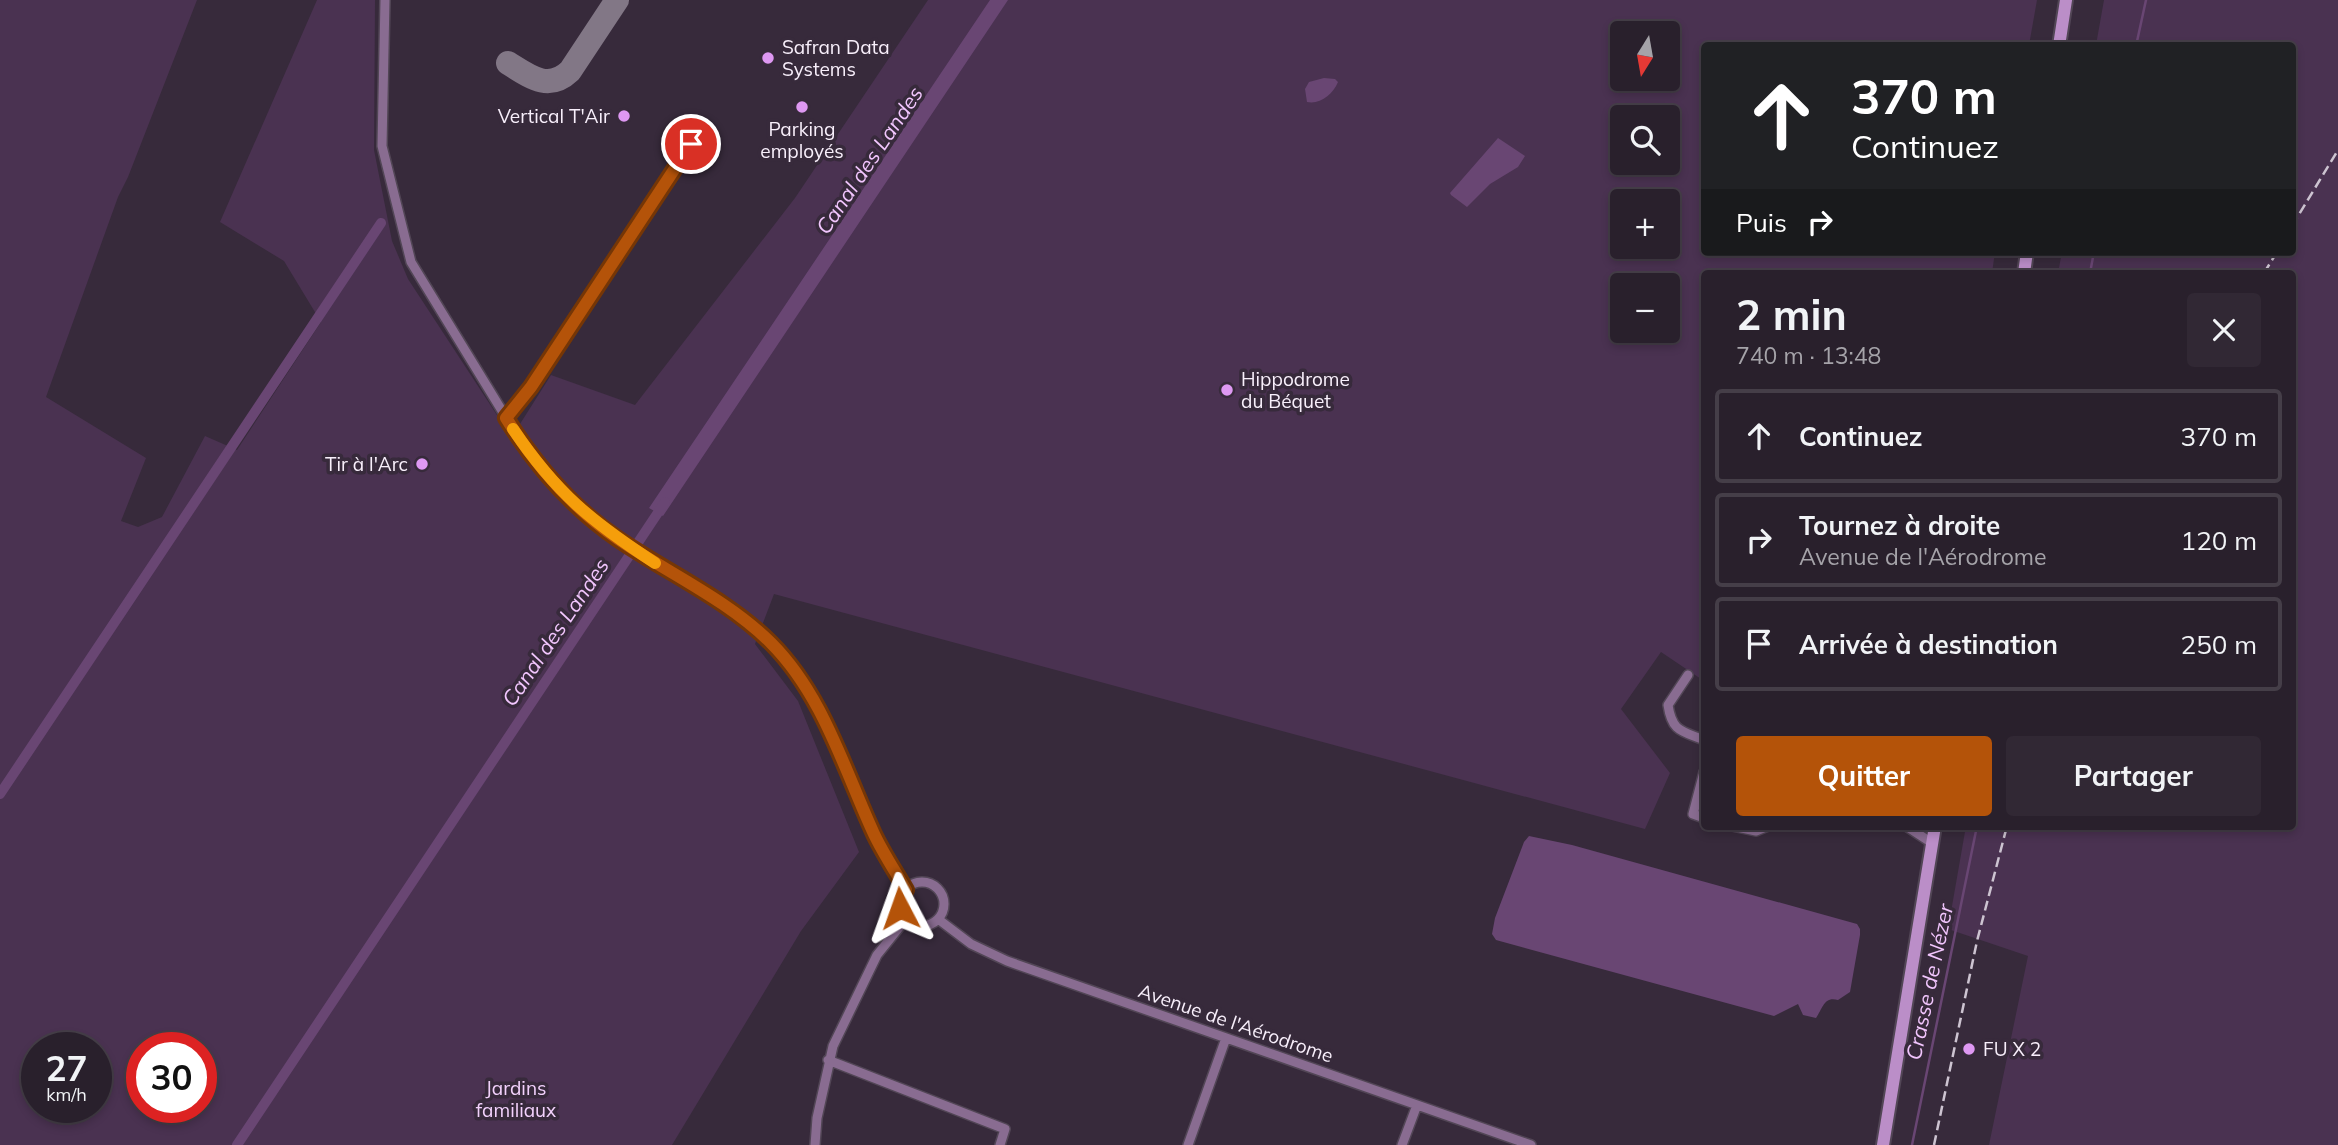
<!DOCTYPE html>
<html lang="fr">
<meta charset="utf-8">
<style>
body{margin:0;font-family:Mulish,sans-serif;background:#312834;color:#f1f3f6;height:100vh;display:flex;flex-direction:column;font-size:26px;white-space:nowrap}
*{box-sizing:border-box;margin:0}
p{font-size:23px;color:#a5a3a9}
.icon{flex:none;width:38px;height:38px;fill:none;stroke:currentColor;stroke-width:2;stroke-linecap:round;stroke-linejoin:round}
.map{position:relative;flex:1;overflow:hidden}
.side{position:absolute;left:1701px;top:270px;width:595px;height:560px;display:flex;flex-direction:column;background:#29202c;border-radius:7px;box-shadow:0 4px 10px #0003,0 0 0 2px #453e48}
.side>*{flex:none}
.guide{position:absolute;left:1701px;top:42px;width:595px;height:214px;border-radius:7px;box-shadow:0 4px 10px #0003,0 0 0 2px #453e48;background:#202124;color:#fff;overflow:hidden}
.needle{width:46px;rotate:191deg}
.buttons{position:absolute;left:1610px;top:21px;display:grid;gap:14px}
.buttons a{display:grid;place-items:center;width:70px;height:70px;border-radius:7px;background:#29202c;box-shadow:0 4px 10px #0003,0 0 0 2px #453e48;font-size:35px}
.speed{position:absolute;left:21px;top:1032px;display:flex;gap:14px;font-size:35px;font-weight:700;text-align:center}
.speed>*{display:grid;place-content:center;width:91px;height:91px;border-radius:50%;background:#29202c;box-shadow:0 4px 10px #0003,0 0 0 2px #453e48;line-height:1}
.speed small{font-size:18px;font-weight:400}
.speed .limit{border:10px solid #d22;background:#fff;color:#111}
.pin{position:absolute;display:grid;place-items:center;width:60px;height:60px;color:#fff;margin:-30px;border:4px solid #fff;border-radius:50%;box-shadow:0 2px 7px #0007}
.me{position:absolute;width:77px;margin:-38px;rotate:356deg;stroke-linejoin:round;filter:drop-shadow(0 0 5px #0008)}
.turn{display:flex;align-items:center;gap:24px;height:147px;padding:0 35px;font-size:32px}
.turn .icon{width:91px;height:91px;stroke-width:2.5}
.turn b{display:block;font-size:49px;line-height:60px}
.then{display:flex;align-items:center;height:66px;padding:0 35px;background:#0003;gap:14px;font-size:26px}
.round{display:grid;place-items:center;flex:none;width:74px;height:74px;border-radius:7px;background:#312834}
.summary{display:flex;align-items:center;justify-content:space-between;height:119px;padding:0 35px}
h1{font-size:42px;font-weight:700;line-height:52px}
.cta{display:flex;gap:14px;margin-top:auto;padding:14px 35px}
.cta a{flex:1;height:80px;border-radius:7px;background:#b45309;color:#fff;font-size:28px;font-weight:700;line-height:80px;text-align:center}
.cta a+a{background:#312834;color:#f1f3f6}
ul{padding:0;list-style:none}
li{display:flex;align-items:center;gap:21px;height:94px;margin:0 14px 10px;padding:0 21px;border:4px solid #453e48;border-radius:7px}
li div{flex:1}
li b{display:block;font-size:26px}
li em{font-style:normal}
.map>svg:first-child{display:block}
</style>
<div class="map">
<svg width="2338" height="1145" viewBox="0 0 2338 1145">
<rect width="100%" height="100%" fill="#372a3b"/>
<path fill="#4a3251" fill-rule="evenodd" d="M0 0H197L128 177 118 197 46 397 146 458 121 521 138 527 162 517 205 436 237 450 321 322 284 261 220 222 317 0H375L374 150 392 241 408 279 514 441 520 424 551 375 635 405 795 198 928 0H2037L2029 45 1704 46V252H1995L1992 273H1704V681L1661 652 1621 709 1670 773 1645 829 774 594 755 644 798 701 859 852 801 931 672 1145H0ZM1622 33H1668V79H1622ZM1622 117H1668V163H1622ZM1622 201H1668V247H1622ZM1622 285H1668V331H1622ZM37 1048H96V1108H37ZM142 1048H201V1108H142Z
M2104 0H2338V1145H1989L2028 956 1948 929 1966 826H2292V273H2058L2062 252H2292V46L2096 45Z"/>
<path fill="#694673" d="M990 0H1008L663 516 649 508Z
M1324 78 1335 79 1338 82C1333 94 1320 105 1307 102L1305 89 1309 82Z
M1498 138 1525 156 1518 167 1490 184 1467 207 1451 195 1450 193Z
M1529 836 1572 845 1857 924 1860 929V935L1850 992 1838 1000C1824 996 1823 1008 1816 1018L1803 1015 1798 1004 1774 1016 1496 940 1492 934 1495 918 1524 842Z"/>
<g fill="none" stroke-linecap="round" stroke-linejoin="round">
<path stroke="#694673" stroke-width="2.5" d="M2136 46 2146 0
M2090 273 2094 252
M1912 1145 1977 826"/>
<path stroke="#694673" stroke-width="10" d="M0 794 381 223
M237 1145 665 502"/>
<path stroke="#827786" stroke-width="24" d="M508 63C529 76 548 92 570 71L617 0"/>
<defs>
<path id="minor" d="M385 0 382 146 411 262 515 432 554 484 585 514 618 538 722 604 770 642 791 665 811 695 875 837 906 889
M507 418 531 387 694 139
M1688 675 1668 705C1672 732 1682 731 1704 740
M1704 772 1693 814 1704 818
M1732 826 1756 831 1768 826
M1906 826 1932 843
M900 904a22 22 0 1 1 44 0a22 22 0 1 1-44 0Z
M938 919 971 944 1007 961 1531 1145
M828 1060 1005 1129 1000 1145
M815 1145 817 1118 833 1046 877 955 906 919
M1188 1145 1226 1038
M1402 1145 1417 1105"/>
<path id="secondary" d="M2059 46 2066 0
M2024 273 2027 252
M1883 1145 1935 826"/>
</defs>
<use href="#minor" stroke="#524656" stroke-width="12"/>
<use href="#secondary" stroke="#524656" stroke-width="16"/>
<use href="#minor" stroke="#896c91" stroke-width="9"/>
<use href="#secondary" stroke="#bb8ec8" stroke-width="12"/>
<path stroke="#cdc4d1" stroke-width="2.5" stroke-dasharray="10 5" stroke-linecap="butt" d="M2292 226 2338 150
M2264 273 2277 252
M1934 1145 1977 941 2007 826"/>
</g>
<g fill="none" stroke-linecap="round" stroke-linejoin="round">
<defs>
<path id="route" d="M691 144 531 387 506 418C536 466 571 507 618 539 668 573 728 600 771 643 823 695 844 769 874 834 883 853 895 871 906 890L900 901V908"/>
</defs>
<use href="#route" stroke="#753606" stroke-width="18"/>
<use href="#route" stroke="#b45309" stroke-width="12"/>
<path stroke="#f59e0b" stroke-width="12" d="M513 429C556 493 592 522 655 563"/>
</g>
<g fill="#de98f2" stroke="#372a3b" stroke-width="2.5">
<circle cx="768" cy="58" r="7"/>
<circle cx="802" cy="107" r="7"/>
<circle cx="624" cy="116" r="7"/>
<circle cx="1227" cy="390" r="7"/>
<circle cx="422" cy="464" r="7"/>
<circle cx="1969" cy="1049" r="7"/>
</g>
<g text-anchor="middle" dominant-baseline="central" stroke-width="7" stroke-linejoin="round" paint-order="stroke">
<g font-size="19" fill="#f8effb" stroke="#372a3b" text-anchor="start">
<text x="782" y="47">Safran Data<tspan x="782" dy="22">Systems</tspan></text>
<text x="610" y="116" text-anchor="end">Vertical T'Air</text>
<text x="802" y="129" text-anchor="middle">Parking<tspan x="802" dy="22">employés</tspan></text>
<text x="1241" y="379">Hippodrome<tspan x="1241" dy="22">du Béquet</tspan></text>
<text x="408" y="464" text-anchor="end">Tir à l'Arc</text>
<text x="1983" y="1049">FU X 2</text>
</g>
<g font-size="19" fill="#f8effb" stroke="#372a3b">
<text transform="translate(1236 1023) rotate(19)">Avenue de l'Aérodrome</text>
</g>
<g font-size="19" fill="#f2d1fc" stroke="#372a3b">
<text x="516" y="1088">Jardins<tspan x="516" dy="22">familiaux</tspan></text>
</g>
<g font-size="21" font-style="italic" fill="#f2c6fe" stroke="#372a3b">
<text transform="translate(869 160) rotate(-56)">Canal des Landes</text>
<text transform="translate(555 632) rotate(-56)">Canal des Landes</text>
<text transform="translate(1929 982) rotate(-78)">Crasse de Nézer</text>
</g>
</g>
</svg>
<div class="buttons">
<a><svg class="needle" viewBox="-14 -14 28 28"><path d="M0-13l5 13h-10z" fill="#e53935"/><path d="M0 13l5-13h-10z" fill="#a5a3a9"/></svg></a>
<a><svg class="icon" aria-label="search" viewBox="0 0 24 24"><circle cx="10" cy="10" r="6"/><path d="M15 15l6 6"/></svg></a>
<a>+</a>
<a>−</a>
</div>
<div class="speed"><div>27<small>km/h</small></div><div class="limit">30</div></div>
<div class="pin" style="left:691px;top:144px;background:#d93025"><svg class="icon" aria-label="arrive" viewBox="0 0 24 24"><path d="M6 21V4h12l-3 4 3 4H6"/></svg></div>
<svg class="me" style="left:900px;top:908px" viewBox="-20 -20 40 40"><path d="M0-17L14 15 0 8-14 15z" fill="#b45309" stroke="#fff" stroke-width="4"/></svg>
<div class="guide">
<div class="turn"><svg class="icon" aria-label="ahead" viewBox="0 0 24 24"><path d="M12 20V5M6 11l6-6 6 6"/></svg><div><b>370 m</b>Continuez</div></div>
<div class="then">Puis<svg class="icon" aria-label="right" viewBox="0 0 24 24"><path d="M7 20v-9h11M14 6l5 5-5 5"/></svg></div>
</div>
<section class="side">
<div class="summary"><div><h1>2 min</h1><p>740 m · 13:48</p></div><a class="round"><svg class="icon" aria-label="close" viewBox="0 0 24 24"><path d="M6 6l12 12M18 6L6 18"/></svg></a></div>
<ul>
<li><svg class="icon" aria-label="ahead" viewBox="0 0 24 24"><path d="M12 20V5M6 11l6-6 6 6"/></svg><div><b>Continuez</b></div><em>370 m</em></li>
<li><svg class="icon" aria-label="right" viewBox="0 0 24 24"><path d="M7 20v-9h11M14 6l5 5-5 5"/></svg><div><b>Tournez à droite</b><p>Avenue de l'Aérodrome</p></div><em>120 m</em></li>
<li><svg class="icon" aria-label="arrive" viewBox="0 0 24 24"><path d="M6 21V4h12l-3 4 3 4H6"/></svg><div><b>Arrivée à destination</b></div><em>250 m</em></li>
</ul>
<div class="cta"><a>Quitter</a><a>Partager</a></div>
</section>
</div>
